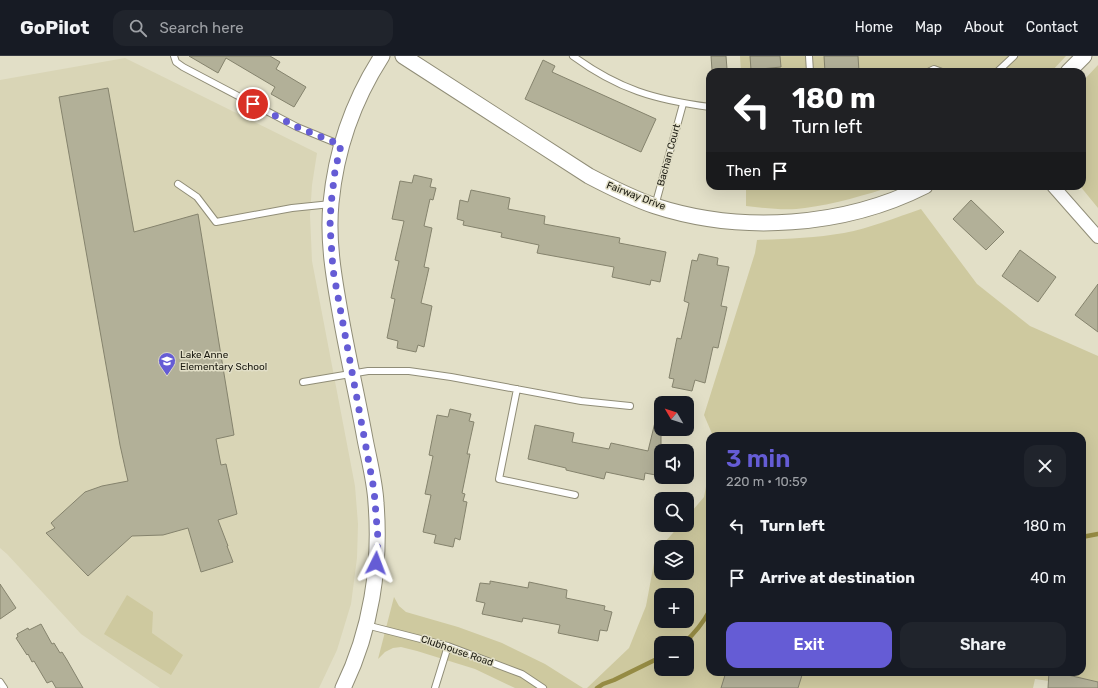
<!DOCTYPE html>
<meta charset="utf-8">
<style>
body{margin:0;font-family:Rubik,sans-serif;background:#20242c;color:#f1f3f6;height:100vh;display:flex;flex-direction:column;font-size:15px;white-space:nowrap}
*{box-sizing:border-box;margin:0}
p{font-size:13px;color:#9ea1a6}
.icon{flex:none;width:22px;height:22px;fill:none;stroke:currentColor;stroke-width:2;stroke-linecap:round;stroke-linejoin:round}
.map{position:relative;flex:1;overflow:hidden}
.panel{position:absolute;left:706px;top:376px;width:380px;height:244px;display:flex;flex-direction:column;background:#171b24;border-radius:12px;box-shadow:0 4px 16px #0002}
.panel>*{flex:none}
.top-card{position:absolute;left:706px;top:12px;width:380px;height:122px;border-radius:12px;box-shadow:0 4px 16px #0002;background:#202124;color:#fff;overflow:hidden}
.needle{width:26px;rotate:309deg}
.buttons{position:absolute;left:654px;top:340px;display:grid;gap:8px}
.buttons a{display:grid;place-items:center;width:40px;height:40px;border-radius:8px;background:#171b24;box-shadow:0 4px 16px #0002;font-size:20px}
.pin{position:absolute;display:grid;place-items:center;width:34px;height:34px;color:#fff;margin:-17px;border:2px solid #fff;border-radius:50%;box-shadow:0 1px 4px #0007}
.me{position:absolute;width:44px;margin:-22px;rotate:3deg;stroke-linejoin:round;filter:drop-shadow(0 0 3px #0008)}
.turn{display:flex;align-items:center;gap:14px;height:84px;padding:0 20px;font-size:18px}
.turn .icon{width:52px;height:52px;stroke-width:2.5}
.turn b{display:block;font-size:28px;line-height:34px}
.then{display:flex;align-items:center;height:38px;padding:0 20px;background:#0003;gap:8px;font-size:15px}
.round{display:grid;place-items:center;flex:none;width:42px;height:42px;border-radius:12px;background:#20242c}
.headline{display:flex;align-items:center;justify-content:space-between;height:68px;padding:0 20px}
h1{font-size:24px;font-weight:600;line-height:30px;color:#655cd5}
.action{display:flex;gap:8px;margin-top:auto;padding:8px 20px}
.action a{flex:1;height:46px;border-radius:12px;background:#655cd5;color:#fff;font-size:16px;font-weight:600;line-height:46px;text-align:center}
.action a+a{background:#20242c;color:#f1f3f6}
ul{padding:0;list-style:none}
li{display:flex;align-items:center;gap:12px;height:52px;padding:0 20px}
li div{flex:1}
li b{display:block;font-size:15px}
li em{font-style:normal}
header{display:flex;align-items:center;gap:24px;box-sizing:border-box;height:56px;padding:0 20px;background:#171b24;border-bottom:1px solid #363941}
header strong{font-size:19px}
nav{display:flex;gap:22px;margin-inline-start:auto;font-size:14px}
.search{width:280px;height:36px;background:#20242c;display:flex;align-items:center;gap:10px;box-sizing:border-box;padding:0 14px;border-radius:12px;color:#9ea1a6;font-size:15px}
.map>svg:first-child{display:block}
</style>
<header>
<strong>GoPilot</strong>
<div class="search"><svg class="icon" aria-label="search" viewBox="0 0 24 24"><circle cx="10" cy="10" r="6"/><path d="M15 15l6 6"/></svg>Search here</div>
<nav><a>Home</a><a>Map</a><a>About</a><a>Contact</a></nav>
</header>
<div class="map">
<svg width="1098" height="632" viewBox="0 0 1098 632">
<rect width="100%" height="100%" fill="#e2dfc7"/>
<path fill="#d9d5b6" d="M125 2 317 97 312 129 310 159 312 205 355 430 358 468 357 502 351 548 337 594 319 632H160L81 578 7 498 0 492V24Z"/>
<path fill="#cec99f" fill-rule="evenodd" d="M740 0H1066L1051 16H741Z
M1098 9V152L1080 130H1082V26Z
M746 130H894C865 139 835 148 805 152 786 155 766 152 746 150Z
M921 153 977 228 1030 270 1098 300V626L1055 616H1082V380H713L704 359 755 197 757 184C786 183 815 182 844 177 870 172 895 162 921 153Z
M710 410V616H1049V625L1035 623 1033 632H587L629 592 646 550 656 496 680 469H687V461L704 441ZM661 491H687V517H661ZM661 539H687V565H661ZM661 587H687V613H661Z
M127 539 153 556 152 577 183 599 171 619 104 578Z
M394 541 399 550 406 556 458 571 502 587 545 608 583 632H515L475 613 417 595 401 591 393 592 385 596 378 603Z"/>
<g fill="none" stroke-linecap="round" stroke-linejoin="round">
<path stroke="#958b44" stroke-width="4.5" d="M1082 481 1098 478
M684 587C695 577 703 567 710 554
M597 632 603 628 614 624 661 601"/>
</g>
<path fill="#b2b098" stroke="#85836d" d="M189 0H270L280 6 276 13 306 31 294 51 271 38 275 31 226 2 218 17Z
M711 0H726L727 13 712 14Z
M750 0H780L781 11 751 14Z
M824 0H858L859 16H825Z
M543 4 555 10 552 16 656 63 641 96 525 43Z
M108 32 134 176 198 158 234 379 216 383 221 409 226 408 237 458 218 464 228 490H227L233 506 201 516 188 472 163 479 132 480 88 520 46 477 55 472 51 467 85 436 102 430 128 425 120 389 59 41Z
M414 119 432 123 430 131 436 132 433 144 430 143 424 170 432 172 424 211 429 212 421 247 432 250 424 291 418 289 416 296 397 292 398 285 387 282 395 243 391 242 399 205 395 204 404 165 392 163 400 125 412 127Z
M471 134 510 142 508 153 545 160 544 168 620 182 619 187 666 196 660 226 651 224 650 229 612 221 614 211 537 197 539 189 501 181 502 177 463 169 464 165 457 163 460 144 468 146Z
M971 144 1004 176 986 194 953 163Z
M1020 194 1056 221 1038 246 1002 220Z
M699 198 718 202 717 209 729 211 721 250 727 251 718 292 713 291 705 327 695 324 692 335 672 331 674 323 669 322 677 282 681 283 689 247 684 245 692 204 697 205Z
M1098 228V276L1075 259Z
M450 353 471 358 469 365 474 366 467 398H470L462 437 465 438 463 445 467 446 460 484 455 482 453 491 434 487 436 479 423 476 431 439 425 438 433 400 429 399 437 359 448 361Z
M656 362 661 363V420L645 417 644 424 606 416 604 423 566 414V412L528 403 535 369 574 377 572 386 609 393 611 387 648 395Z
M490 525 528 532 529 526 567 534 566 542 605 550 604 554 612 556 607 575 600 574 598 585 558 577 560 569 523 562 522 566 482 558 485 547 476 545 480 527 490 528Z
M0 528 16 552 0 563Z
M41 568 52 588 54 587 60 597 62 596 67 604 83 632H56L52 625 47 627 34 605 32 606 28 598 27 599 16 582 18 581 17 578 28 572 29 574Z
M726 616H803L798 632H721Z
M1049 616H1055L1098 626V632H1048Z"/>
<g fill="none" stroke-linecap="round" stroke-linejoin="round">
<defs>
<path id="service" d="M174 0 176 6 183 11 297 71 341 89
M573 0C618 33 655 44 710 51
M809 0 810 16
M928 16 934 13 942 16
M997 16 1014 0
M178 128 197 141 216 166 292 152 331 148
M655 150 683 48
M303 326 368 315H409L451 321 581 345 630 350
M517 333 499 423 575 439
M366 569 448 590 522 618 543 632
M0 626 4 632
M435 632 448 590"/>
<path id="minor" d="M1053 130 1098 181"/>
<path id="tertiary" d="M403 0 589 120C610 131 632 142 655 150 741 178 844 171 925 130
M1068 16 1084 0
M343 632C371 575 381 510 376 447 375 426 369 404 365 383 358 344 349 306 342 267 335 228 327 187 331 147 336 94 353 45 382 0"/>
</defs>
<use href="#service" stroke="#908d77" stroke-width="8"/>
<use href="#minor" stroke="#908d77" stroke-width="14"/>
<use href="#tertiary" stroke="#908d77" stroke-width="17"/>
<use href="#service" stroke="#fff" stroke-width="6"/>
<use href="#minor" stroke="#fff" stroke-width="12"/>
<use href="#tertiary" stroke="#fff" stroke-width="15"/>
</g>
<g fill="none" stroke-linecap="round" stroke-linejoin="round">
<path stroke="#655cd5" stroke-width="7" stroke-dasharray="0 12.6" d="M253 48 297 71 341 89 335 115 331 148 330 170 333 214 374 434 378 483 376 507"/>
</g>
<defs>
<symbol id="school-pin" viewBox="-11 -11 22 30"><path d="M0 17L-7.5 6A9.5 9.5 0 1 1 7.5 6Z" fill="#655cd5" stroke="#e2dfc7"/><path d="M0-5L7-2L0 1L-7-2ZM-4 1L0 2.5L4 1V4Q0 6-4 4Z" fill="#fff"/></symbol>
</defs>
<g fill-rule="evenodd">
<use href="#school-pin" x="157" y="295" width="20" height="27"/>
</g>
<g text-anchor="middle" dominant-baseline="central" stroke-width="3" stroke-linejoin="round" paint-order="stroke">
<g font-size="10" fill="#1b1a11" stroke="#e2dfc7">
<text transform="translate(669 99) rotate(-75)">Bachan Court</text>
<text transform="translate(636 140) rotate(21)">Fairway Drive</text>
<text transform="translate(457 595) rotate(19)">Clubhouse Road</text>
</g>
<g font-size="10" fill="#1b1a11" stroke="#e2dfc7" text-anchor="start">
<text x="180" y="299">Lake Anne<tspan x="180" dy="12">Elementary School</tspan></text>
</g>
</g>
</svg>
<div class="buttons">
<a><svg class="needle" viewBox="-14 -14 28 28"><path d="M0-13l5 13h-10z" fill="#e53935"/><path d="M0 13l5-13h-10z" fill="#9ea1a6"/></svg></a>
<a><svg class="icon" aria-label="sound" viewBox="0 0 24 24"><path d="M4 9h4l5-4v14l-5-4H4zM17 9q2 3 0 6"/></svg></a>
<a><svg class="icon" aria-label="search" viewBox="0 0 24 24"><circle cx="10" cy="10" r="6"/><path d="M15 15l6 6"/></svg></a>
<a><svg class="icon" aria-label="layers" viewBox="0 0 24 24"><path d="M12 4l9 5-9 5-9-5zM3 14l9 5 9-5"/></svg></a>
<a>+</a>
<a>−</a>
</div>
<div class="pin" style="left:253px;top:48px;background:#d93025"><svg class="icon" aria-label="arrive" viewBox="0 0 24 24"><path d="M6 21V4h12l-3 4 3 4H6"/></svg></div>
<svg class="me" style="left:376px;top:507px" viewBox="-20 -20 40 40"><path d="M0-17L14 15 0 8-14 15z" fill="#655cd5" stroke="#fff" stroke-width="4"/></svg>
<div class="top-card">
<div class="turn"><svg class="icon" aria-label="left" viewBox="0 0 24 24"><path d="M17 20v-9H6M10 6l-5 5 5 5"/></svg><div><b>180 m</b>Turn left</div></div>
<div class="then">Then<svg class="icon" aria-label="arrive" viewBox="0 0 24 24"><path d="M6 21V4h12l-3 4 3 4H6"/></svg></div>
</div>
<section class="panel">
<div class="headline"><div><h1>3 min</h1><p>220 m · 10:59</p></div><a class="round"><svg class="icon" aria-label="close" viewBox="0 0 24 24"><path d="M6 6l12 12M18 6L6 18"/></svg></a></div>
<ul>
<li><svg class="icon" aria-label="left" viewBox="0 0 24 24"><path d="M17 20v-9H6M10 6l-5 5 5 5"/></svg><div><b>Turn left</b></div><em>180 m</em></li>
<li><svg class="icon" aria-label="arrive" viewBox="0 0 24 24"><path d="M6 21V4h12l-3 4 3 4H6"/></svg><div><b>Arrive at destination</b></div><em>40 m</em></li>
</ul>
<div class="action"><a>Exit</a><a>Share</a></div>
</section>
</div>
